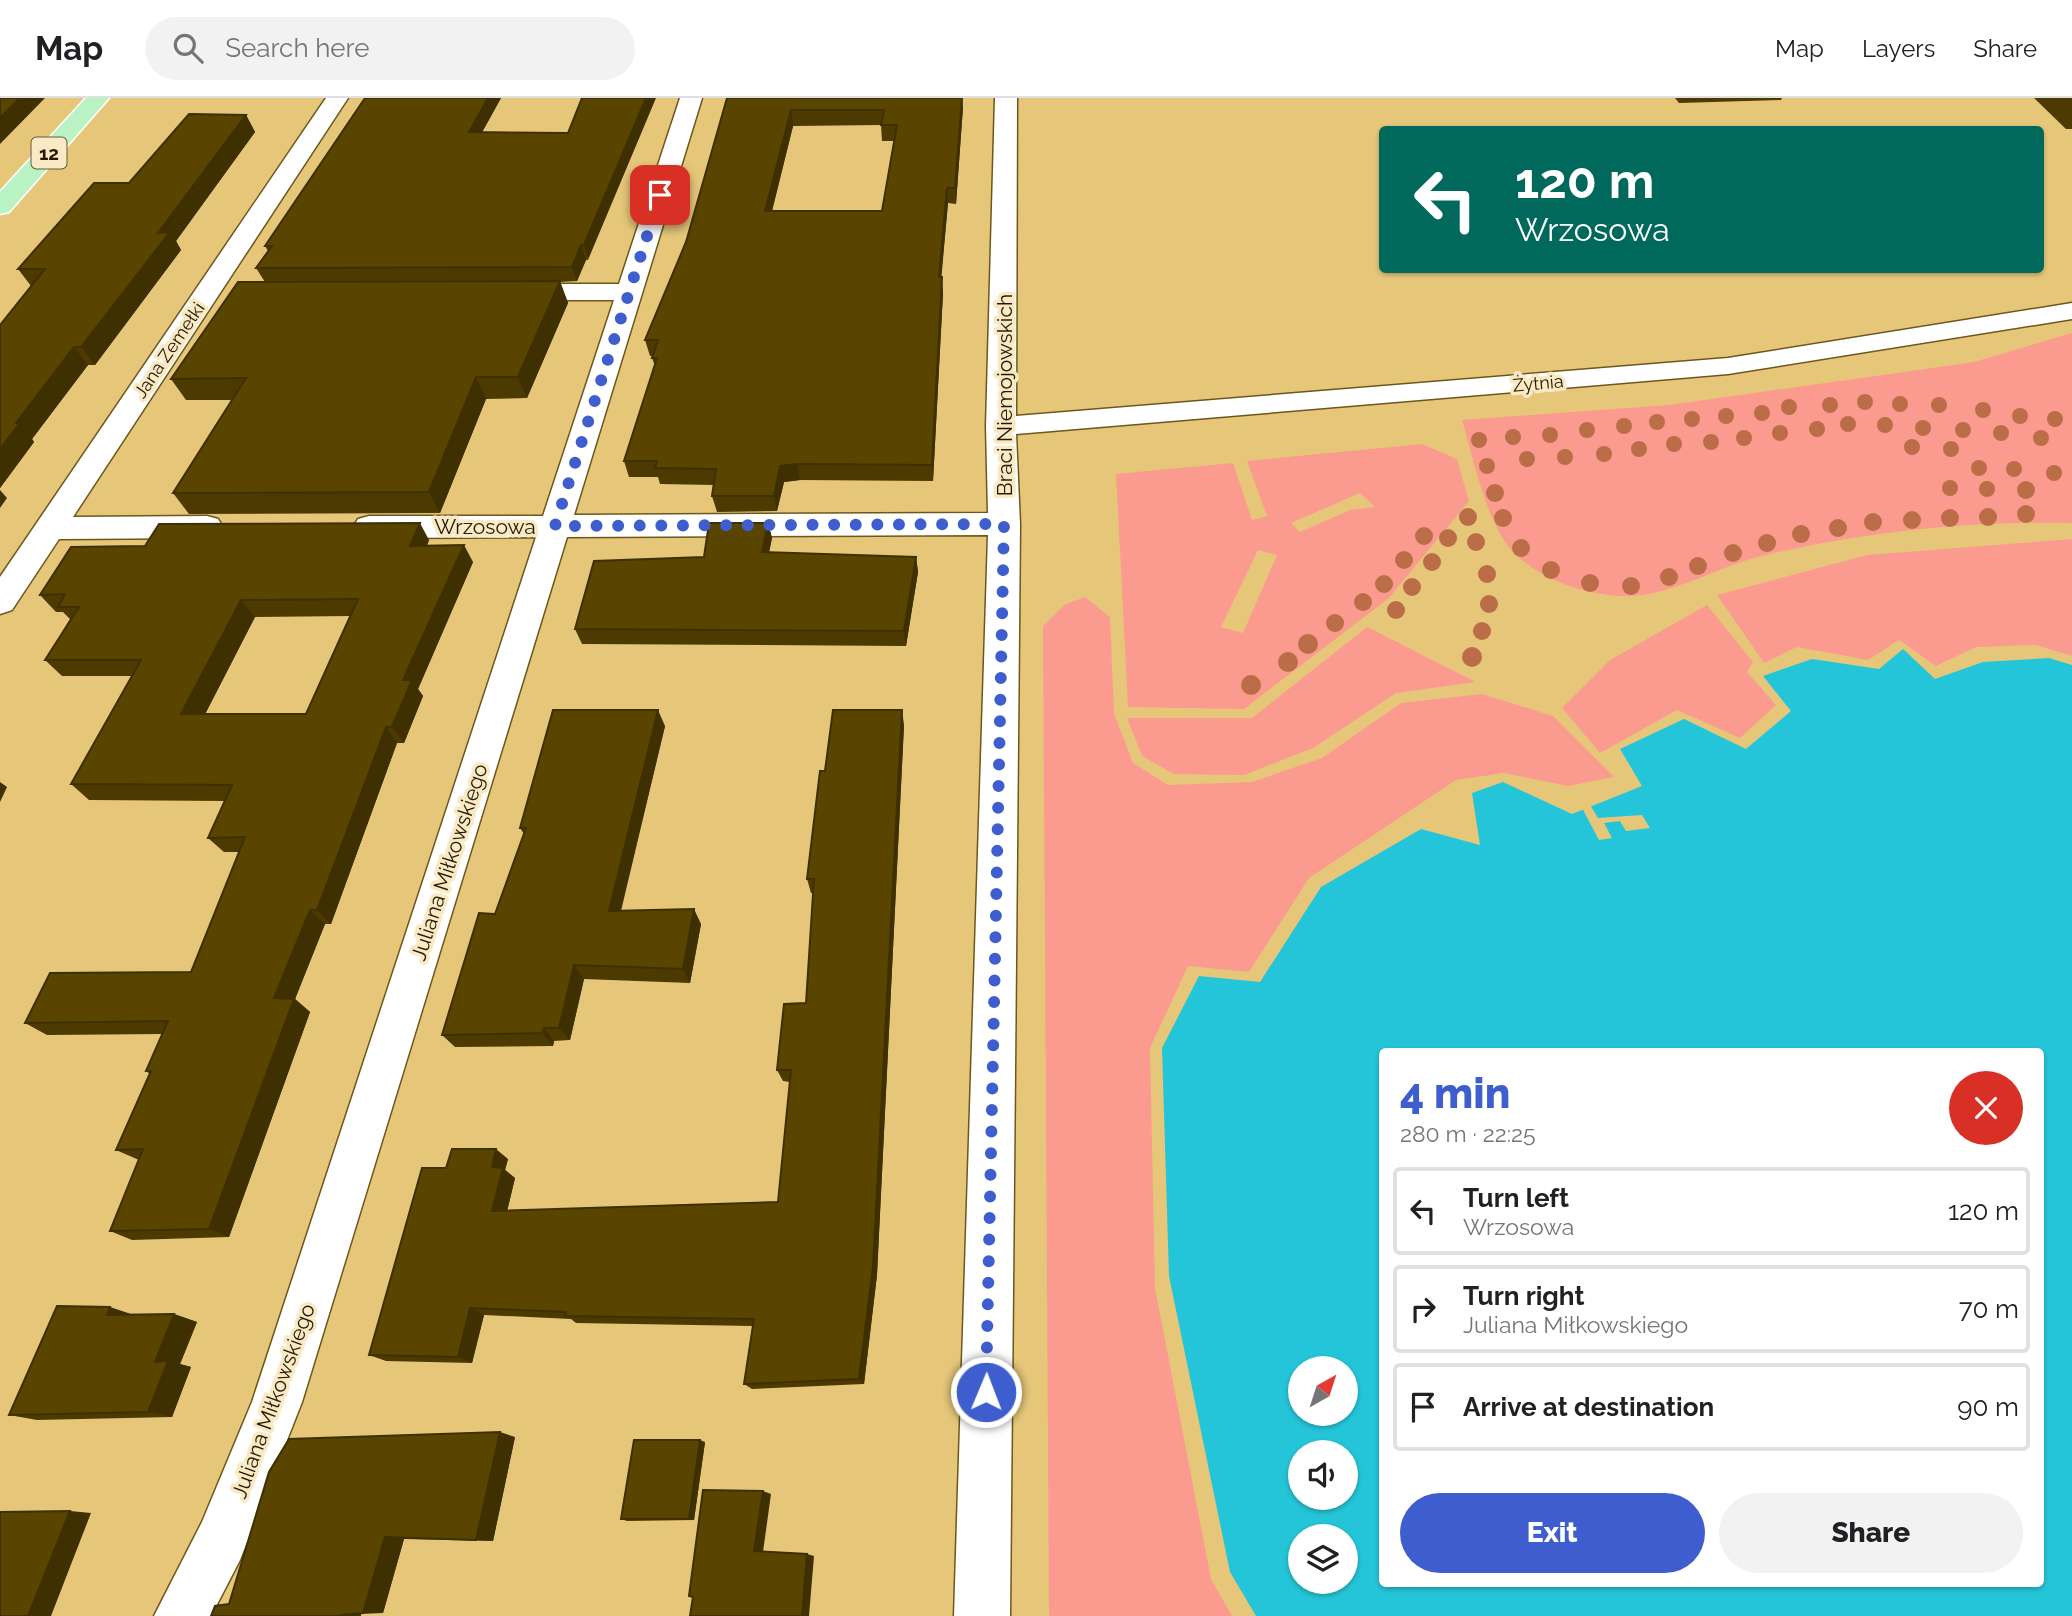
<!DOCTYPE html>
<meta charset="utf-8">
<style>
body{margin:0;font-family:Raleway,sans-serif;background:#f2f2f2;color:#202124;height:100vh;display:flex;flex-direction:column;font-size:26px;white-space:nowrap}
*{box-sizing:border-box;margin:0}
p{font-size:23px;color:#757577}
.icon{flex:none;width:38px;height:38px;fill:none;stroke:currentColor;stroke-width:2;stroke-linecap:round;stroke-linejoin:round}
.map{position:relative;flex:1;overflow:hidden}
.panel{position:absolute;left:1379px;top:950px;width:665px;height:539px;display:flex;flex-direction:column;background:#fff;border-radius:7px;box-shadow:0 2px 5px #0004}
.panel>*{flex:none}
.guide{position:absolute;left:1379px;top:28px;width:665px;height:147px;border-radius:7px;box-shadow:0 2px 5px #0004;background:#00695c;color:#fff;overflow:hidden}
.needle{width:46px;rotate:39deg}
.buttons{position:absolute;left:1288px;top:1258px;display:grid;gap:14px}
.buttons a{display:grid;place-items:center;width:70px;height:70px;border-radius:50%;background:#fff;box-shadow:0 2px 5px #0004;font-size:35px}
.pin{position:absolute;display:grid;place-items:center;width:60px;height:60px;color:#fff;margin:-30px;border-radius:14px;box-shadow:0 4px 10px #0006}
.me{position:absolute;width:77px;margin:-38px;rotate:1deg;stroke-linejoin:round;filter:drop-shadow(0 0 5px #0008)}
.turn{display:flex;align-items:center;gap:24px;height:147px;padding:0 21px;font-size:32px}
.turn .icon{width:91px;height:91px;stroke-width:2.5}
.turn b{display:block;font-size:49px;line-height:60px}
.round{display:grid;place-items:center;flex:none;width:74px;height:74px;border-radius:37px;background:#f2f2f2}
.headline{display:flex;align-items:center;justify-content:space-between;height:119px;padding:0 21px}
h1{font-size:42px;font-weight:800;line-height:52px;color:#3e5ed0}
.button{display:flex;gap:14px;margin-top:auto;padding:14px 21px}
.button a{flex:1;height:80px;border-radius:42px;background:#3e5ed0;color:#fff;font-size:28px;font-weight:800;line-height:80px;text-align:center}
.button a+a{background:#f2f2f2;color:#202124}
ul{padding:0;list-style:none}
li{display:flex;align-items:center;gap:21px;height:88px;margin:0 14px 10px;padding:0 7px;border:4px solid #e0e0e0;border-radius:7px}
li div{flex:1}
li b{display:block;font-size:26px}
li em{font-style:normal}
header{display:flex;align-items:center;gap:42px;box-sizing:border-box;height:98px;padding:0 35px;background:#fff;border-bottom:2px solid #e0e0e0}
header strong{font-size:33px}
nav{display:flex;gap:38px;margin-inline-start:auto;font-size:24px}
.search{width:490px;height:63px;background:#f2f2f2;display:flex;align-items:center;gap:18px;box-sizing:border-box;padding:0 24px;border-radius:38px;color:#757577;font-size:26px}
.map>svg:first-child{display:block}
</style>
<header>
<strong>Map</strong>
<div class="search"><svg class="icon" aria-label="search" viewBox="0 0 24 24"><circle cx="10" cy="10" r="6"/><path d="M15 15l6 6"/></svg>Search here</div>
<nav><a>Map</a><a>Layers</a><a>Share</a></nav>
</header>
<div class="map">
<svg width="2072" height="1518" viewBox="0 0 2072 1518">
<rect width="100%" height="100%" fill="#e6c77a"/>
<path fill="#fb9b8f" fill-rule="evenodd" d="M2072 235V425C1967 423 1863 434 1762 458 1720 468 1672 497 1630 498 1590 499 1542 483 1513 454 1487 427 1473 359 1462 322L1669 307 1974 264Z
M1422 346 1457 361 1469 403 1389 500 1244 611 1128 609 1116 376 1233 365 1252 422 1267 418 1247 363ZM1360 395 1375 409 1350 412 1300 434 1291 425ZM1258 452 1277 457 1243 535 1221 529Z
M2072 441V558L2036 547 1976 549 1936 568 1899 542 1868 562 1797 549 1764 565 1717 497 1867 457Z
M1085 499 1110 519 1114 615 1133 665 1168 687 1252 684 1322 660 1401 605 1482 596 1553 618 1614 679 1568 688 1504 675 1456 682 1309 780 1249 874 1188 868 1150 950 1155 1190 1211 1481 1232 1518H1049L1043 528 1064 507Z
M1707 507 1753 564 1747 574 1776 607 1740 640 1677 612 1600 655 1562 610 1610 562Z
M1367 529 1476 584 1396 595 1313 650 1244 677 1174 676 1142 658 1127 620H1252Z"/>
<path fill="#25c5d9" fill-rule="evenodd" d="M1903 551 1935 581 1983 564 2049 560 2072 567V1518H1256L1230 1474 1169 1178 1162 950 1199 878 1260 884 1321 789 1421 731 1480 747 1472 695 1503 684 1572 716 1642 688 1620 651 1684 621 1746 651 1791 613 1763 578 1812 561 1879 571ZM1382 954H2040V1486H1382ZM1300 1270H1346V1316H1300ZM1300 1354H1346V1400H1300ZM1300 1438H1346V1484H1300Z"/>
<path fill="#e6c77a" d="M1589 705 1598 720 1642 717 1650 730 1626 733 1620 723 1604 725 1612 740 1599 742 1581 708Z"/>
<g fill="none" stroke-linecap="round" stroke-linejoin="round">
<defs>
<path id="street" d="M326 0H348L73 419 207 418 218 421 223 429 218 437 207 440 59 441 12 512 0 516V479Z
M680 0H702L574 417 988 415 986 328 995 0H1017L1016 318 1728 260 2072 205V221L1728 276 1016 336 1020 426 1010 1518H954L988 437 567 439 302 1304 240 1462 211 1518H154L202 1424 252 1304 536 439 369 440 358 437 353 429 358 421 369 418H543L614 202H510L501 200 497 194 501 188 510 186H619Z"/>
<path id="primary" d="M86 0H109L9 114 0 116V94Z"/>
</defs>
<use href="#street" stroke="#6d571b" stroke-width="3"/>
<use href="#primary" stroke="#fff" stroke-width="3"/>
<use href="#street" fill="#fff" fill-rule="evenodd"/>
<use href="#primary" fill="#baf3c3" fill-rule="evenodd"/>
</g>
<g fill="#bb6d47">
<circle cx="1865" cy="304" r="8"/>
<circle cx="1900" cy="306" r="8"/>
<circle cx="1830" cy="307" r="8"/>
<circle cx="1939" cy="307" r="8"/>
<circle cx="1789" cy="309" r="8"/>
<circle cx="1983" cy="312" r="8"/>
<circle cx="1762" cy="315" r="8"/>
<circle cx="1726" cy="318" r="8"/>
<circle cx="2020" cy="318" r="8"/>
<circle cx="1692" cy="321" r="8"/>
<circle cx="2055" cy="321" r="8"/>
<circle cx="1657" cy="324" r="8"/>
<circle cx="1848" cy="326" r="8"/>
<circle cx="1885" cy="327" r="8"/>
<circle cx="1624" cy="328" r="8"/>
<circle cx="1923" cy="330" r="8"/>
<circle cx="1817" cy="331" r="8"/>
<circle cx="1587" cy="332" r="8"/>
<circle cx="1963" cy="332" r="8"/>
<circle cx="1780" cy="335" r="8"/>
<circle cx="2001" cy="335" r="8"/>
<circle cx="1550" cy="337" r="8"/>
<circle cx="1513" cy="339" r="8"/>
<circle cx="1744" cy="340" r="8"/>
<circle cx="2041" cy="340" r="8"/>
<circle cx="1479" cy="342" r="8"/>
<circle cx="1711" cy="344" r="8"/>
<circle cx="1674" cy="346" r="8"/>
<circle cx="1912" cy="349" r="8"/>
<circle cx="1639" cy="351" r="8"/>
<circle cx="1951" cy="351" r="8"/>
<circle cx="1604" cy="356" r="8"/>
<circle cx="1565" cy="359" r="8"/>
<circle cx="1527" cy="361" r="8"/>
<circle cx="1487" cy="368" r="8"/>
<circle cx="1979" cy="370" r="8"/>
<circle cx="2014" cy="371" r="8"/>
<circle cx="2054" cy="375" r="8"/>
<circle cx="1950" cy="390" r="8"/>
<circle cx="1987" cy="391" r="8"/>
<circle cx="2026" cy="392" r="9"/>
<circle cx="1495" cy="395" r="9"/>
<circle cx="2026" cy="416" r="9"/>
<circle cx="1468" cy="419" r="9"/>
<circle cx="1988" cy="419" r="9"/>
<circle cx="1503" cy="420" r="9"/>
<circle cx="1950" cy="420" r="9"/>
<circle cx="1912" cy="422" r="9"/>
<circle cx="1873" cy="424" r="9"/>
<circle cx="1838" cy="430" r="9"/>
<circle cx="1801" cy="436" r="9"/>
<circle cx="1424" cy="438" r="9"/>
<circle cx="1448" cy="440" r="9"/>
<circle cx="1476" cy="444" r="9"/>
<circle cx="1767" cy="445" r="9"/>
<circle cx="1521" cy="450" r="9"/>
<circle cx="1733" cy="455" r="9"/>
<circle cx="1404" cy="462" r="9"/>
<circle cx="1432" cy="464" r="9"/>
<circle cx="1698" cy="468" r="9"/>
<circle cx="1551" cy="472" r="9"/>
<circle cx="1487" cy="476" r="9"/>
<circle cx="1669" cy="479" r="9"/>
<circle cx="1590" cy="485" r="9"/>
<circle cx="1384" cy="486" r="9"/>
<circle cx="1631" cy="488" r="9"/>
<circle cx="1412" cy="489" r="9"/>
<circle cx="1363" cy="504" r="9"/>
<circle cx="1489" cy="506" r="9"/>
<circle cx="1396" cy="512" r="9"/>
<circle cx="1335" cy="525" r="9"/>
<circle cx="1482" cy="533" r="9"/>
<circle cx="1308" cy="546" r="10"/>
<circle cx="1472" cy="559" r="10"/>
<circle cx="1288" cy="564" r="10"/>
<circle cx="1251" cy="587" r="10"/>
</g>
<path fill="#4d3a00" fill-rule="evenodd" d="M365 0H501L482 34 568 35 588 162H586L577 183 560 184 568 205 527 300 486 301 440 415 189 416 173 395 232 302H186L171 281 265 184 256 170 268 153 265 148Z
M727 0 963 9 956 106 948 105 941 179 943 195 933 383 800 382 784 384 777 413 717 414 712 398 714 387 660 386 658 379H629L624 363 655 268 652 260 653 258H650L645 242 686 144ZM881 27 882 43H894L882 113H772L793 28Z
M1675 0H1782L1781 2 1679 5Z
M2034 0H2072V31H2066Z
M246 17 255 34 176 143 181 152 95 267H88L32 341 34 344 0 390V227L31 188 18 171 129 85Z
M768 425 772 440 769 454 916 459 918 474 906 548 582 546 575 531Z
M429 442 427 448 473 464 418 591 423 598 404 645H397L331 826H325L295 901 310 914 229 1139 132 1142 110 1133 139 1062 116 1052 150 976 146 973 162 936 47 937 25 925 191 874 239 754H224L208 740 225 703 89 702 71 686 132 578H62L45 562 70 521 63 514H56L40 497ZM351 518 306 616H205L255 519Z
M904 627 877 1177 864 1286 752 1291 744 1286 753 1228 576 1225 571 1221 484 1217 472 1265 386 1263 369 1257 446 1070 508 1061 505 1072 515 1080 507 1113 778 1104 790 984 783 983 777 972 806 905 813 795H811L807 781 825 673Z
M665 628 621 813 701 826 690 885 584 881 570 942 554 943 553 948 455 949 442 937 495 816 524 736 520 730Z
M174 1216 197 1224 180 1266 191 1269 172 1319 37 1322 9 1317 134 1217Z
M515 1339 493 1443 404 1441 383 1515 361 1516V1518H211L229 1506Z
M705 1344 694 1422 627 1423 621 1421Z"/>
<path fill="#3e3000" d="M20 0H45L0 46V20Z
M488 0H501L474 49 469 34Z
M646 0H656L588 162 584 147Z
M962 0 963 9 956 106 955 90Z
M791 12 793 28 768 129 765 113Z
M246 17 255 34 176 143 181 152 95 267 81 249 158 135Z
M947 90 948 105 940 195 939 179Z
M581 147 586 162 577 183 572 169Z
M942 179 943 195 933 383 932 367Z
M560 183 568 205 527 300 518 279Z
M74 249 88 267 32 341 34 344 0 390V351L16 325Z
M476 279 486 301 440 415 429 394Z
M797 366 800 382 784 384 777 413 774 398 780 368Z
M0 392 7 400 0 410Z
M420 425 429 442 420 465 410 448Z
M768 425 772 440 766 469 762 454Z
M464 447 473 464 418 591 423 598 404 645 392 629 403 582Z
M916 459 918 474 906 548 904 533Z
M241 502 255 519 197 632 181 616Z
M658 612 665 628 617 827 609 813Z
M902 612 904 627 877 1177 864 1286 859 1281Z
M386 629 397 645 331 826 317 812Z
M0 684 7 689 0 704Z
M694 811 701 826 690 885 683 871Z
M310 812 325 826 295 901 310 914 229 1139 209 1131 274 900Z
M574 867 584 881 570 942 559 930Z
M544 930 554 943 553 948 542 935Z
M496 1051 508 1061 505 1072 515 1080 505 1122 492 1113V1069Z
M110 1209 134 1217H107Z
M470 1210 484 1217 472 1265 458 1259Z
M174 1216 197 1224 180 1266 191 1269 172 1319 148 1314 155 1264Z
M500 1334 515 1339 493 1443 476 1442Z
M700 1342 705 1344 694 1422 689 1421Z
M763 1393 771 1396 763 1454 754 1453Z
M70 1413 91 1415 51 1518H28Z
M385 1439 404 1441 383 1515H363Z
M807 1456 814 1458 809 1518H802Z
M361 1516V1518H340L341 1517Z"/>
<path fill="#594400" stroke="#3e3000" stroke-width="2" fill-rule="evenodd" d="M0 0H20L0 20Z
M365 0H488L469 34 568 35 582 0H646L584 147H581L572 169 256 170 272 148H265Z
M727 0H962L955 90H947L939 179H942L932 367 797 366 780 368 774 398H712L716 371 655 370 657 363H624L657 260H652L658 242H645L686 144ZM791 12H884L881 27H897L882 113H765Z
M189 16 246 17 158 135 170 134 81 249H74L16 325 19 326 0 351V227L45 171H18L94 85H129Z
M560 183 518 279H476L429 394 173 395 246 280 171 281 238 184Z
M420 425 410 448 464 447 403 582H412L392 629H386L317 812H310L274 900 294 901 209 1131 110 1133 143 1051 116 1052 151 973H146L168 923 25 925 50 875 191 874 245 739 208 740 232 687 71 686 141 562H45L79 509H58L65 496 40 497 71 449 145 448 159 426ZM358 501 306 616H181L241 502Z
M709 425H768L762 454 916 459 904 533 575 531 594 463 704 459Z
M553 612H658L609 813 694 811 683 871 574 867 559 930H544L542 935 442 937 479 815 495 816 526 730H520Z
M833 612H902L873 1169 859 1281 744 1286 754 1221 565 1218 566 1214 470 1210 458 1259 369 1257 422 1070H446L452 1051H496L492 1069 503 1070 492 1113 778 1104 791 972H777L784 906 806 905 814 781H807L820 673H825Z
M57 1208 110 1209 107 1217 174 1216 155 1264 168 1263 148 1314 9 1317Z
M500 1334 476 1442 385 1439 363 1515 341 1517 340 1518H211L215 1508 229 1506 269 1374 289 1341Z
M634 1342H700L689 1421H621Z
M703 1392 763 1393 754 1453 807 1456 802 1518H690L693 1499 689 1498Z
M70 1413 28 1518H0V1414Z"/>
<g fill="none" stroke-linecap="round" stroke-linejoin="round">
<path stroke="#3e5ed0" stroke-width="12" stroke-dasharray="0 21.6" d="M660 97 555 428 1004 426 986 1294"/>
</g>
<g text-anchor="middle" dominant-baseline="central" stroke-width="7" stroke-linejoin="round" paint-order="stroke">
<g font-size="18" fill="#251900" stroke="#f9eac5">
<text transform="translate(169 252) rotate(-56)">Jana Zemełki</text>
<text transform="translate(1538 285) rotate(-5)">Żytnia</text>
</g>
<rect fill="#f9eac5" stroke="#65583b" stroke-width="2" x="31.5" y="39.5" width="35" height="31" rx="5"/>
<g font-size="19" font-weight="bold" fill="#251900">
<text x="49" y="55">12</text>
</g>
<g font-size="21" fill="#251900" stroke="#f9eac5">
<text transform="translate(1004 297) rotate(-90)">Braci Niemojowskich</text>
<text x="485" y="428">Wrzosowa</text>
<text transform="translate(449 764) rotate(-72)">Juliana Miłkowskiego</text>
<text transform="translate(273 1303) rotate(-70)">Juliana Miłkowskiego</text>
</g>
</g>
</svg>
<div class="buttons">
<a><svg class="needle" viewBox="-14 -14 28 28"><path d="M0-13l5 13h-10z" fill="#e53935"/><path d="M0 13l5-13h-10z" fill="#757577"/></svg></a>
<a><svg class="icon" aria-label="sound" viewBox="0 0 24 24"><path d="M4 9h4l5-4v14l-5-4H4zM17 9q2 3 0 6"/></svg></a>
<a><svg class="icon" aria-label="layers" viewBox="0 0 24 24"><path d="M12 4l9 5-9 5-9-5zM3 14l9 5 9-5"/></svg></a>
</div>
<div class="pin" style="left:660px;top:97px;background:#d93025"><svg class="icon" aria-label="arrive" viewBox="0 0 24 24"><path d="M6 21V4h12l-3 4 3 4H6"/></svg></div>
<svg class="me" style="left:986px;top:1294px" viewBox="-20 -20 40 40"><circle r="17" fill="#3e5ed0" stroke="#fff" stroke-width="3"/><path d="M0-11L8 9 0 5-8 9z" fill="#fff"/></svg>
<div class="guide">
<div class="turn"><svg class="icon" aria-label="left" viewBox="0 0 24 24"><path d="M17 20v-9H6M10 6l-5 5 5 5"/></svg><div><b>120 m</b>Wrzosowa</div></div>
</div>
<section class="panel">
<div class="headline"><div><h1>4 min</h1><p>280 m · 22:25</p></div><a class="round" style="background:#d93025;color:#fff"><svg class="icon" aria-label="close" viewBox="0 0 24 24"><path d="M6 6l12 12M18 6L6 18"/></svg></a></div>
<ul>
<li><svg class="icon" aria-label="left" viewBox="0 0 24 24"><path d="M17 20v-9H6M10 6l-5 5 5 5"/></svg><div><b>Turn left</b><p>Wrzosowa</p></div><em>120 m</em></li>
<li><svg class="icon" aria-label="right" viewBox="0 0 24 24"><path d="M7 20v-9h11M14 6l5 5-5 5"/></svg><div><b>Turn right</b><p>Juliana Miłkowskiego</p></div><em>70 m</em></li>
<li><svg class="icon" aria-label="arrive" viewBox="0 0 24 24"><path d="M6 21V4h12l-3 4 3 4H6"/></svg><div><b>Arrive at destination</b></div><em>90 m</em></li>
</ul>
<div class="button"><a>Exit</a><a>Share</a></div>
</section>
</div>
